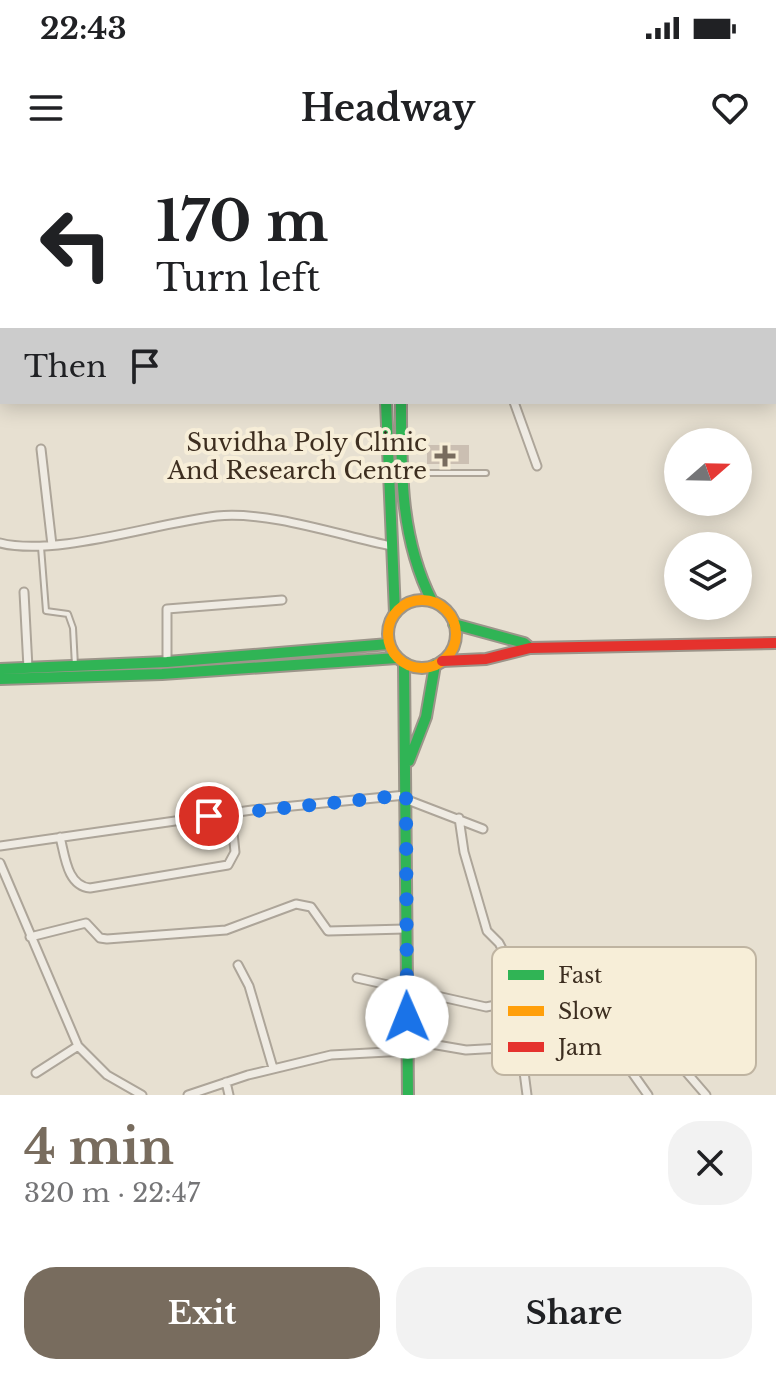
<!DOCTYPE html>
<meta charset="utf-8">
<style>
body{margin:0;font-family:"Libre Baskerville",serif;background:#f2f2f2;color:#202124;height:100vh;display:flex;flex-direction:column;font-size:30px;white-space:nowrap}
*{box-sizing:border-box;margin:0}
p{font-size:26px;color:#757577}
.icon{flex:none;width:44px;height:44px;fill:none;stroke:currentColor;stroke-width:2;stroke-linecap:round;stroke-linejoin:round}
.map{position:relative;height:935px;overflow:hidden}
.sheet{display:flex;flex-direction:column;background:#fff;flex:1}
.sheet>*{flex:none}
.guide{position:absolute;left:0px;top:0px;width:776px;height:244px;box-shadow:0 4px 20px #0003;background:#fff;color:#202124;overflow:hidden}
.needle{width:52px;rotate:70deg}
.controls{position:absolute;left:664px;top:268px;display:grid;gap:16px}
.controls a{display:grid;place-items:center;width:88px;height:88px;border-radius:50%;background:#fff;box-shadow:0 4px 20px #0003;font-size:40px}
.pin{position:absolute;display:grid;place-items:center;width:68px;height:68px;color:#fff;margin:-34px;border:4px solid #fff;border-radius:50%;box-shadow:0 2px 8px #0007}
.me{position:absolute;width:88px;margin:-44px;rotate:359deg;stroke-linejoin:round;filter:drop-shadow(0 0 6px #0008)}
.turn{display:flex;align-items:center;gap:28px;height:168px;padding:0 24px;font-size:36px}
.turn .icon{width:104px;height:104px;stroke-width:2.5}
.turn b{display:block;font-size:56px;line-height:68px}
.then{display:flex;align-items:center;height:76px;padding:0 24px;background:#0003;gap:16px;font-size:30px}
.round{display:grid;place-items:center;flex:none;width:84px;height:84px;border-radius:32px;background:#f2f2f2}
.overview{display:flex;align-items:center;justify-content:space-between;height:136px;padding:0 24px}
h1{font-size:48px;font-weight:800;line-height:60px;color:#786c5e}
.action{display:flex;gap:16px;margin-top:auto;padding:16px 24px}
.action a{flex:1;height:92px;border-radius:32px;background:#786c5e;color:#fff;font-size:32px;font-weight:800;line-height:92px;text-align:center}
.action a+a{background:#f2f2f2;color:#202124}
.status{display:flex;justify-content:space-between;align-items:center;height:56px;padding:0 40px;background:#fff;direction:ltr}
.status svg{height:22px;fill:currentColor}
header{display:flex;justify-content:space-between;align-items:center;height:104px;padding:0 24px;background:#fff;font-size:36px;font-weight:800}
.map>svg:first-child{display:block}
</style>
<div class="status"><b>22:43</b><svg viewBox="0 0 49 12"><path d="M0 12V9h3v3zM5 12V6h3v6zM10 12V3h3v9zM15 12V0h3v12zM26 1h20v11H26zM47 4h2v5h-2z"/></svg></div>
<header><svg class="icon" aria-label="menu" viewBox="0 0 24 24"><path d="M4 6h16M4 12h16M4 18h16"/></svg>Headway<svg class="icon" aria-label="heart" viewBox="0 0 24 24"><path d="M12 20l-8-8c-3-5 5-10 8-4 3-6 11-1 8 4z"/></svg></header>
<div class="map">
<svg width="776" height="935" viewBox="0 0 776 935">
<rect width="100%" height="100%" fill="#e7e0d1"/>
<path fill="#cbbfb2" d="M427 285H469V304H427Z"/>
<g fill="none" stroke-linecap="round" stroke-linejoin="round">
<defs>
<path id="lane" d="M405 313H486
M41 387 46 451 68 454 73 468 75 506"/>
<path id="street" d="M87 0V2
M216 0V2
M610 0V2
M509 2V0
M0 24V38
M0 190H2
M0 217 1 224
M514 242 537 306
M41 289 52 385
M0 383C56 397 155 363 217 356 270 351 338 375 391 386
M24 432 28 508
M167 502V449L282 440
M405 639 483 669
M459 658 464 692 487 771 499 783 510 804 527 935
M60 677C65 696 67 726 90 728L228 705 235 692 231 653
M0 686 252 650 406 635
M0 703 78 886 107 915 142 935
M30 777 86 763 100 778 107 779 226 770 296 744 311 747 328 771 405 769
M238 805 249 826 273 908
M357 818 486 847 555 833 619 894 648 935
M636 854 706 935
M407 886 431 884 466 890 521 887
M36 913 78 886
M226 922 229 935
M188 935 248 915 331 895 407 891"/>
<path id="fast" d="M387 0V2
M401 2 402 0
M386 242 395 453
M401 242C401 311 400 378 432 441
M454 464 524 483 530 488
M404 503 408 935
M0 509 167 502 389 484
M0 519 162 514 397 498
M409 601 426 557 435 505"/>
<path id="slow" d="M388 474a34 34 0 1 1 68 0a34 34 0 1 1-68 0Z"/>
<path id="jam" d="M442 501 486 499 530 488 776 483"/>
</defs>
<use href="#lane" stroke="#ada599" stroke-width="8"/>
<use href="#street" stroke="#ada599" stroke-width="11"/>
<use href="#fast" stroke="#9c958a" stroke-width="14"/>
<use href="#slow" stroke="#9c958a" stroke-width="14"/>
<use href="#jam" stroke="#9c958a" stroke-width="14"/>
<use href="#lane" stroke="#efebe3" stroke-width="4"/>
<use href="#street" stroke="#efebe3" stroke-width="7"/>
<use href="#fast" stroke="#30b455" stroke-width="10"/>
<use href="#slow" stroke="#ff9f0a" stroke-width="10"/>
<use href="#jam" stroke="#e5322d" stroke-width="10"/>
</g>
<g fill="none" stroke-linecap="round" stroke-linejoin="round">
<path stroke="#1a73e8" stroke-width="14" stroke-dasharray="0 25.2" d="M209 656 406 635 407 857"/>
</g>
<path fill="#786c5e" stroke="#f7eed8" stroke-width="3" d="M441 284h8v8h8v8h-8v8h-8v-8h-8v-8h8z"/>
<g text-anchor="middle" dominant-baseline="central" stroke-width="8" stroke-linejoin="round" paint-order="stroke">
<g font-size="24" fill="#3d2e20" stroke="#f7eed8" text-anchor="end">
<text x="427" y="282">Suvidha Poly Clinic<tspan x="427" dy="28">And Research Centre</tspan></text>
</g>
</g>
<rect x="492" y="787" width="264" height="128" rx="12" fill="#f7eed8" stroke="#bfb4a1" stroke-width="2"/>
<rect x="508" y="810" width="36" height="10" fill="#30b455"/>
<rect x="508" y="846" width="36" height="10" fill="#ff9f0a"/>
<rect x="508" y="882" width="36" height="10" fill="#e5322d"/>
<g font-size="22" fill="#3d2e20">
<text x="558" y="823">Fast</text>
<text x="558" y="859">Slow</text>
<text x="558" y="895">Jam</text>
</g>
</svg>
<div class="controls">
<a><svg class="needle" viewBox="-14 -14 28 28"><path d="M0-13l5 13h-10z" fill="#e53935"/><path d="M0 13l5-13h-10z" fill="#757577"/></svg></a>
<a><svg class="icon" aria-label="layers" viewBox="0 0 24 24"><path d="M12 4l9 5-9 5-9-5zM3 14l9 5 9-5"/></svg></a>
</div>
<div class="pin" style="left:209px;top:656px;background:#d93025"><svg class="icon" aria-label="arrive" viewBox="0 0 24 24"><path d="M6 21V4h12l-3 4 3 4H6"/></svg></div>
<svg class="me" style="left:407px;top:857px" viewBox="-20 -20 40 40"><circle r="19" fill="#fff"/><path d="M0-13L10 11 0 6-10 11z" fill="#1a73e8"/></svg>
<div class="guide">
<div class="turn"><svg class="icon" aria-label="left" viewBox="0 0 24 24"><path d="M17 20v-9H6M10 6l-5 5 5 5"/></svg><div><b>170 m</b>Turn left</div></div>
<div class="then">Then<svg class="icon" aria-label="arrive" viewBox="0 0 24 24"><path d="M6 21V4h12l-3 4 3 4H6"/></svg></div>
</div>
</div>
<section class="sheet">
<div class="overview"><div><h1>4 min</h1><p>320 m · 22:47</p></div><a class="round"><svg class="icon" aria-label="close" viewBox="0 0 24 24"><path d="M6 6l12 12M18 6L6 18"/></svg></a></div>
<div class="action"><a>Exit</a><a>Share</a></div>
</section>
